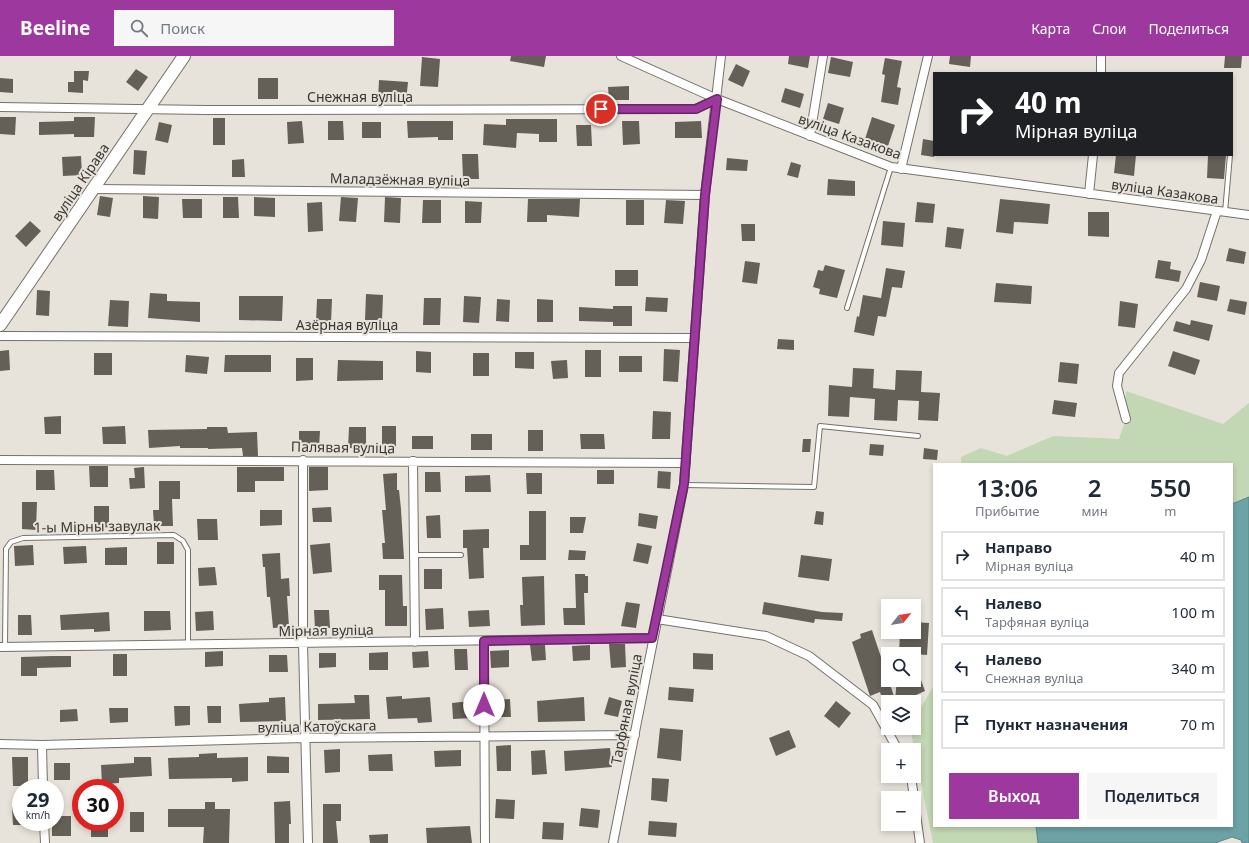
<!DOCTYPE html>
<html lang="ru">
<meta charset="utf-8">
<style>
body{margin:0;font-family:"Noto Sans",sans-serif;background:#f6f6f7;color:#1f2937;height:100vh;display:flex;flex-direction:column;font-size:15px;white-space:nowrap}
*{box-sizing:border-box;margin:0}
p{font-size:13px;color:#747a83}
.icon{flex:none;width:22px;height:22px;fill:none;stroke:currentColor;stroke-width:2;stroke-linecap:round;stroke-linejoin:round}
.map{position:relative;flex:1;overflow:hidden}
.sheet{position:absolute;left:933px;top:407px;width:300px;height:364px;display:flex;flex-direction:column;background:#fff;border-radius:0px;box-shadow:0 2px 6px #0003}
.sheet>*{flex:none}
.guide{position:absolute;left:933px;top:16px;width:300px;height:84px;border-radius:0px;box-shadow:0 2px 6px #0003;background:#202124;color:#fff;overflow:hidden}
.needle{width:26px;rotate:60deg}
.tools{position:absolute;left:881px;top:543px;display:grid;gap:8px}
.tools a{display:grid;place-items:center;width:40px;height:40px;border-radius:0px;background:#fff;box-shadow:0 2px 6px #0003;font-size:20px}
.speed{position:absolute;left:12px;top:723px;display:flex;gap:8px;font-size:20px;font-weight:700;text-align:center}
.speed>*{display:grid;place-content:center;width:52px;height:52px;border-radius:50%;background:#fff;box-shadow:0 2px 6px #0003;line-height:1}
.speed small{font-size:10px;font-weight:400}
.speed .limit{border:6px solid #d22;background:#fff;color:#111}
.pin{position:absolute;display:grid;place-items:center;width:34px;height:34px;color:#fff;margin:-17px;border:2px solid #fff;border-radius:50%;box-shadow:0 1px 4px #0007}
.me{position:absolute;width:44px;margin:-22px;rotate:0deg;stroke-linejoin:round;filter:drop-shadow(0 0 3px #0008)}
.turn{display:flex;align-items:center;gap:14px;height:84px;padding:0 16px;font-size:18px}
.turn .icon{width:52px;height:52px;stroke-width:2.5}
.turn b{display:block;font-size:28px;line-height:34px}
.eta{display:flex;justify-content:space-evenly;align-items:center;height:68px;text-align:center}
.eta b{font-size:24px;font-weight:600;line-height:28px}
.button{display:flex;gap:8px;margin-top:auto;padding:8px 16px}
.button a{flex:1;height:46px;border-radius:0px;background:#9d389e;color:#fff;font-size:16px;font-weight:600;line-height:46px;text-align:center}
.button a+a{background:#f6f6f7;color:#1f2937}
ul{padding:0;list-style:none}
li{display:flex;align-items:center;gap:12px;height:50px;margin:0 8px 6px;padding:0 8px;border:2px solid #e0e1e3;border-radius:0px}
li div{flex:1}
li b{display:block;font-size:15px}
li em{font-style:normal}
header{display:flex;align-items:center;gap:24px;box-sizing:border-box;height:56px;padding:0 20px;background:#9d389e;color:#fff}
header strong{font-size:19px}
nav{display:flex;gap:22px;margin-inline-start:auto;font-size:14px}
.search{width:280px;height:36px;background:#f6f6f7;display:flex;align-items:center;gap:10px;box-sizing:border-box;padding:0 14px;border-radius:0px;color:#747a83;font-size:15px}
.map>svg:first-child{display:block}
</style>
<header>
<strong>Beeline</strong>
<div class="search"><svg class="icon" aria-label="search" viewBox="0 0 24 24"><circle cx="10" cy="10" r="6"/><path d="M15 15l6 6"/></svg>Поиск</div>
<nav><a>Карта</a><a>Слои</a><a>Поделиться</a></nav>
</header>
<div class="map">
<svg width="1249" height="787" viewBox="0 0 1249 787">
<rect width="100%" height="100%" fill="#e8e3da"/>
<path fill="#c2d7b3" d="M1126 335 1223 368 1249 347V441L1232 448V408H961V401L981 392 1007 400 1053 380 1119 383 1126 363Z
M934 629V770H1036L1038 787H933L910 672H914V664Z"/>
<path fill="#6ca3a6" stroke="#5d8384" d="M1249 441V787H1242L1241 784 1232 781 1215 787H1038L1036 770H1232V448Z"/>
<path fill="#646058" d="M511 0H546L544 11 510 5Z
M789 0H810L808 12 788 8Z
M950 0H971L970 11 949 8Z
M1225 0H1242L1241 12H1224Z
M422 1 440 3 438 31 420 30Z
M831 1 853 6 850 21 828 17Z
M885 2 902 5 897 31 901 32 898 49 881 46 885 19 882 18Z
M736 8 750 15 743 31 728 24Z
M136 13 148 21 138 35 126 26Z
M74 15H89L88 25 83 24V37L68 36V26H74Z
M0 22 13 23V37L0 36Z
M258 22H278V43H258Z
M379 24 408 26 406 46 378 44Z
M629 30V44H609L608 31Z
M785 32 804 38 800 52 781 46Z
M828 47 844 52 839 68 823 63Z
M0 61H16L15 79 0 78Z
M74 61H95L94 81H74V78L39 79V66L74 65Z
M872 61 895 69 888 90 865 83Z
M213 62H225V89H213Z
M506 63H557V86H539V78L517 77 516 92 483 89 484 68 506 69Z
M302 65 304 87 288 88 287 66Z
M328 65H343L344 84H328Z
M407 65H453V84H438V81L408 82Z
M622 65H639L640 88 623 89Z
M701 65 702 82H675V66Z
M159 66 172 69 168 87 155 84Z
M362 66H381V82H362Z
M576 69H591L592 90H577Z
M923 83 934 85V101L921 99Z
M134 94 147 95 145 119 133 118Z
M462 98H478L479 123H463Z
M1116 99H1136L1134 120 1114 117Z
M1208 99H1226L1224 123 1207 122Z
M81 100 82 119 63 120 62 101Z
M727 102 748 104 747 115 726 114Z
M244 103 245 121H232V104Z
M791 106 801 109 798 122 787 119Z
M828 123 855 125V140L827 139Z
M100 140 113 142 110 161 97 159Z
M143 140 159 141 158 163 143 162Z
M223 141H238L239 162H223Z
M254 141 275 142V161L254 160Z
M341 141 358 142 356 166 339 165Z
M385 141 401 142 400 167 384 166Z
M182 143H202V162H183Z
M528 143H580L579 161 547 159V166H527Z
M1000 143 1050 148 1048 168 1014 166 1013 178 996 176Z
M423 144H441V167H422Z
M626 144H644V169H626Z
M666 144 685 145 683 168 664 167Z
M465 145 482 146 481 167H465Z
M322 146 323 175 308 176 307 147Z
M917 146 935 148 933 167 915 166Z
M1088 156H1109V181L1088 180Z
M30 165 41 175 26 191 15 180Z
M883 165 905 167 903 191 881 189Z
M741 168H755V185H742Z
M947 171 964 173 961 193 945 191Z
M1229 192 1246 196 1244 208 1226 205Z
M1158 204 1171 206 1170 213 1181 215 1179 226 1155 222Z
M745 205 760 207 757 228 742 226Z
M825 209 845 214 837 242 819 238 820 233 813 231 818 214 823 215Z
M886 212 905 215 902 232 892 231 886 261 878 260 874 280 854 276 857 260 859 261 863 239 881 242Z
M615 214H638V230H615Z
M1200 226 1220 230 1217 245 1197 241Z
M996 227 1032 230 1031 248 994 246Z
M37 234 50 235 49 260 36 259Z
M150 237 167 238V245L200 246V266L148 262Z
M366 238 383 239 382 265 365 264Z
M239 240H283L282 265 239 264Z
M464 240 481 241 479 267 463 266Z
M646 241 668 242 667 256 645 255Z
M424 242H441L440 269H423Z
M317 243H332L331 267 316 266Z
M497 243 510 244 509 266 496 265Z
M537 243 553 244V266H537Z
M1230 243 1247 246 1245 259 1227 255Z
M110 244 129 245 128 271 108 270Z
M1120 245 1138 248 1135 272 1118 270Z
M613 250H632V270H613V266L579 265V251L613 253Z
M1191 264 1213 269 1209 285 1173 275 1176 265 1190 269Z
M778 283 794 284V294L777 293Z
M664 293 680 294 678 326 663 325Z
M9 294 10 314 0 315V295Z
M585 294H601V321H585Z
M416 295 431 296V317L416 316Z
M1173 295 1200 304 1195 319 1168 310Z
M515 296H534V313L515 312Z
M94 297H112V319H94Z
M473 297H489V320H473Z
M186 299 209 301 207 318 185 316Z
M225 299H271V316H224Z
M619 300H642V316H619Z
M296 302H313V324L296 325Z
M338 304 383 305V324L337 325Z
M567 304 568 322 553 323 551 305Z
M1060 306 1079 308 1077 328 1058 326Z
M853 312 874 313 873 332 895 334 896 314 922 315 921 336 940 337 938 365 918 364 919 345 898 344 897 365 874 364 875 343 850 341 849 361 828 360 829 329 852 331Z
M1054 344 1077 347 1075 361 1052 358Z
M653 355 671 356 670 383H652Z
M61 360V378H45L44 361Z
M125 370 126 388H103L102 371Z
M382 370H396V391H382Z
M207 371H227L228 377 257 376 258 400H243L242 392 208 393V392H180V390L149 392 148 374 207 373Z
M349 371H366V392H348Z
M528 374H543V395H528Z
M299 375H320L319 392H299Z
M471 378H492V394H471Z
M580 378H604L605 393H581Z
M412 380H433V393H412Z
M803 383H811L810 396H802Z
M870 388 884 389 883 400 869 399Z
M924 392 938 394 937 404 923 403Z
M89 410H108V431H90Z
M144 411 145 432 130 433 129 422H135L134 412Z
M237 411H284V425H255V436H237Z
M309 411H328V434L309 435Z
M36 414H54L55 434H36Z
M597 414H614V428H597Z
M658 415 671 416 670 433 657 432Z
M425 416H440L441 436H425Z
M397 417V434H399L401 453 404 503H383L382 487H385L382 454H386L383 418Z
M526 417H542V438H527Z
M490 419 491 436H465V420Z
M159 425H180V443H172L173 470H154L153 454H159Z
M22 446H37L36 474 22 473Z
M94 450H109V471L94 473Z
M331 451 332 466H313L312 452Z
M260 454H282V469L260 470Z
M529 455H546V504H520V489H529Z
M816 455 824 456 823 469 814 468Z
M639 457 658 460 656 473 638 470Z
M440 459 441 482H427L426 460Z
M570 461H586L583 477H570Z
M197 463H217L218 484H198Z
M489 473V492H483L484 522 469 523 467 492H463V474Z
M157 486H174V508H157Z
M330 487 332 516 313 518 310 489Z
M637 487 652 490 648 508 633 505Z
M33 489 34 509 15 510 14 490Z
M86 490 87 507 64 508 63 491Z
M127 491V509H105V492Z
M569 494 586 495 585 504H568Z
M280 497 281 523 289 522 290 540H287L289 571 273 572 270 541H267L265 511H263L262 498Z
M801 499 832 503 829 525 798 521Z
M215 511 217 529 199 530 198 512Z
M424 513H442V533H424Z
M575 518H585V520H588V537H584L585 569H564L563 552H576Z
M379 519H402L403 550H407V570H385V534H379Z
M544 520 545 569 521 570 520 549H523L522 521Z
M626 546 640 548 636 572 621 570Z
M764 546 822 556 843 557 842 565 815 563 814 567 762 558Z
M443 552 444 573 426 574 425 553Z
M314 554H329L330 572 315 573Z
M489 554 490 570 469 571 468 555Z
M144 555H170L171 574 144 575Z
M213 555 214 574 196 575 195 556Z
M109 556 110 575 94 576V573L61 574 60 559Z
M18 559H31L32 579H18Z
M914 566 929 567 927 599 899 597 900 576H914Z
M872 574 895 643 897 624H921L925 635 916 639 919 646H883L880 636 870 640 852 586 861 582 860 578Z
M609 588H625L626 611 611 612Z
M530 589H545L546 604 532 605Z
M590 589V604L573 605 572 590Z
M454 593H467L468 614H455Z
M509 594V611L491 612 490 595Z
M223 595V610L205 611V596Z
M428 595 429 611 413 612 412 596Z
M388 596V614H369V597Z
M319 597H336V611L319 612Z
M693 597 713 598V614L693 613Z
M113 598H127V620H113Z
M269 599H287L288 616H269Z
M52 600H71V611L37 612V620H21V601Z
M669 631 694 633 693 646 668 644Z
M354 639H369L370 663 318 664V648L355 647Z
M402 640V643L430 641 432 666 418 667 417 662 388 663 386 641Z
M285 641 286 665 240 666 239 648 269 646V642Z
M584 641 585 665 538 666 537 645Z
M609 641 622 645 618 661 604 658Z
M510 643 511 661H497L496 644Z
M471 645 472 662 453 663 452 647Z
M836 645 851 657 839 672 824 660Z
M174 650H190V669L175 670Z
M207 650H221V667H208Z
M109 652H128V666L110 667Z
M77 653 78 665 60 666V654Z
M660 672 683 674 681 705 657 702Z
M789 674 796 691 776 700 769 682Z
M511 689V715H497L496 690Z
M610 692 612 711 565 715 564 695Z
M340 693V716L325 717 324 694Z
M461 694V710L435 711 434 695Z
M545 694 547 718 532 719 531 695Z
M217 697V702L248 701V725L232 726V722L169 723 168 702 199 701V698Z
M392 698 393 715H369L368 699Z
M267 700 289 701V717H267Z
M12 701H28V730H13Z
M134 701H151L152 720 119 722V727L102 728 101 709 134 707Z
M54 707H70V724H54Z
M652 722 669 723 667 746 651 744Z
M496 743 515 744 514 763 495 762Z
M290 745 291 768H289V787H275L274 746Z
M205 746H215V753H230L229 787H203L204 771H168V753H205Z
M323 748H341V765H336L338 787H323Z
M12 751H21V769H13Z
M581 752 600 754 598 772 579 770Z
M130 756H144V776H130Z
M55 760H71V780H52V766H55Z
M649 765 677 767 676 781 648 779Z
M91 766H108V781H91Z
M543 766 564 767 563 784 542 783Z
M470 770 472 787H427L426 772Z
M388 778V787H370L369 779Z"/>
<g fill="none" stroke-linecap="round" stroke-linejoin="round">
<defs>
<path id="service" d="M1225 156 1230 99
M847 252 891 111
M684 429 814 431 820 370 918 380
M414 499H461
M5 590 6 493 11 486 23 482 174 479 183 485 188 494V589"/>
<path id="minor" d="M621 0 717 43 891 111 1249 159
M1101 17V0
M0 51 206 54 695 53 717 43
M810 80 823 0
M901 113 928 0
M94 133 705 139
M1089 138 1093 99
M0 280 693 282
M1126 363 1117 330 1119 317 1186 233 1201 204 1217 155
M0 404 686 407
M303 404V588L308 787
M413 405 415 586
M657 563 766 580 809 600 873 649 898 694
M484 585 485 787
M0 591 652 582
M0 688 42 689 305 682 635 679
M42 689 43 732
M911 720 914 742
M914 744 920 787
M44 766 45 787
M613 787 684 429 705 139 721 0"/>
<path id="secondary" d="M0 269 184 0"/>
</defs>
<use href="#service" stroke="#757169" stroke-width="6"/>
<use href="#minor" stroke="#757169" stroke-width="10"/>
<use href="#secondary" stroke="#757169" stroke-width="14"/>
<use href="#service" stroke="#fff" stroke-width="4"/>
<use href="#minor" stroke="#fff" stroke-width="8"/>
<use href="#secondary" stroke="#fff" stroke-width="12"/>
</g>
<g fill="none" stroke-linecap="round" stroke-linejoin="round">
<defs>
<path id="route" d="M484 649V585L652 582 684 428 705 139 717 43 696 53H601"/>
</defs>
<use href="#route" stroke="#662467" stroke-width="10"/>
<use href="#route" stroke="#9d389e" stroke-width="7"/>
</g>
<g text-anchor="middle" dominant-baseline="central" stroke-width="4" stroke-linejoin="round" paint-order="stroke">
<g font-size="14" fill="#3a3835" stroke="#e8e3da">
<text x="360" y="40">Снежная вуліца</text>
<text transform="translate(850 80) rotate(20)">вуліца Казакова</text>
<text transform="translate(400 123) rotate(1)">Маладзёжная вуліца</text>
<text transform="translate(80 126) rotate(-56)">вуліца Кірава</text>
<text transform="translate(1165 135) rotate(8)">вуліца Казакова</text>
<text x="347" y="268">Азёрная вуліца</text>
<text transform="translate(343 391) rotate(1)">Палявая вуліца</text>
<text transform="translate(97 470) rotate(-1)">1-ы Мірны завулак</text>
<text transform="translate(326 574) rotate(-1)">Мірная вуліца</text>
<text transform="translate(626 653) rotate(-79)">Тарфяная вуліца</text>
<text transform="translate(317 670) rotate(-1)">вуліца Катоўскага</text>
</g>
</g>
</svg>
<div class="tools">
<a><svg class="needle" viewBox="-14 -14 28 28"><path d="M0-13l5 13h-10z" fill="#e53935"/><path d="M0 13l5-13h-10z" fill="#747a83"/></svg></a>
<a><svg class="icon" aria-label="search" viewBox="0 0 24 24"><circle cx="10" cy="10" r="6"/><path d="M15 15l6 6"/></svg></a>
<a><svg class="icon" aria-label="layers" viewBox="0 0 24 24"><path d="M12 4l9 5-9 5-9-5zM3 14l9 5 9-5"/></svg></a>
<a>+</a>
<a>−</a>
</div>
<div class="speed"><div>29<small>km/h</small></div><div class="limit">30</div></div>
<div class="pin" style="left:601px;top:53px;background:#d93025"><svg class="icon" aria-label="arrive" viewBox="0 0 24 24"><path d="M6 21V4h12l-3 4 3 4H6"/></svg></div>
<svg class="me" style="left:484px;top:649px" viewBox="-20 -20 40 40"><circle r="19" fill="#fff"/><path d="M0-13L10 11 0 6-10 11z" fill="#9d389e"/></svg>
<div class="guide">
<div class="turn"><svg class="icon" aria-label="right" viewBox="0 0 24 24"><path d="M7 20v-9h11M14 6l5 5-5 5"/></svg><div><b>40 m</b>Мірная вуліца</div></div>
</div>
<section class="sheet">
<div class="eta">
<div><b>13:06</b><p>Прибытие</p></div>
<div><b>2</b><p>мин</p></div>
<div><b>550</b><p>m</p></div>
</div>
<ul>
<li><svg class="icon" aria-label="right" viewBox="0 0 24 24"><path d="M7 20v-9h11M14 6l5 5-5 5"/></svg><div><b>Направо</b><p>Мірная вуліца</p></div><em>40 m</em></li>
<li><svg class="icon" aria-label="left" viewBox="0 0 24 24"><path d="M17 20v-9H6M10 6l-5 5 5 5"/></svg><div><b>Налево</b><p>Тарфяная вуліца</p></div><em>100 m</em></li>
<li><svg class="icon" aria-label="left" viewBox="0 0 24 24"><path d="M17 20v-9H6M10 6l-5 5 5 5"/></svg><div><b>Налево</b><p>Снежная вуліца</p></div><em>340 m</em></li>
<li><svg class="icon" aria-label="arrive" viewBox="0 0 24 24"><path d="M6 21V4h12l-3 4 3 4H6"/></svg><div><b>Пункт назначения</b></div><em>70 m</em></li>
</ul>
<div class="button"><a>Выход</a><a>Поделиться</a></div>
</section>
</div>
